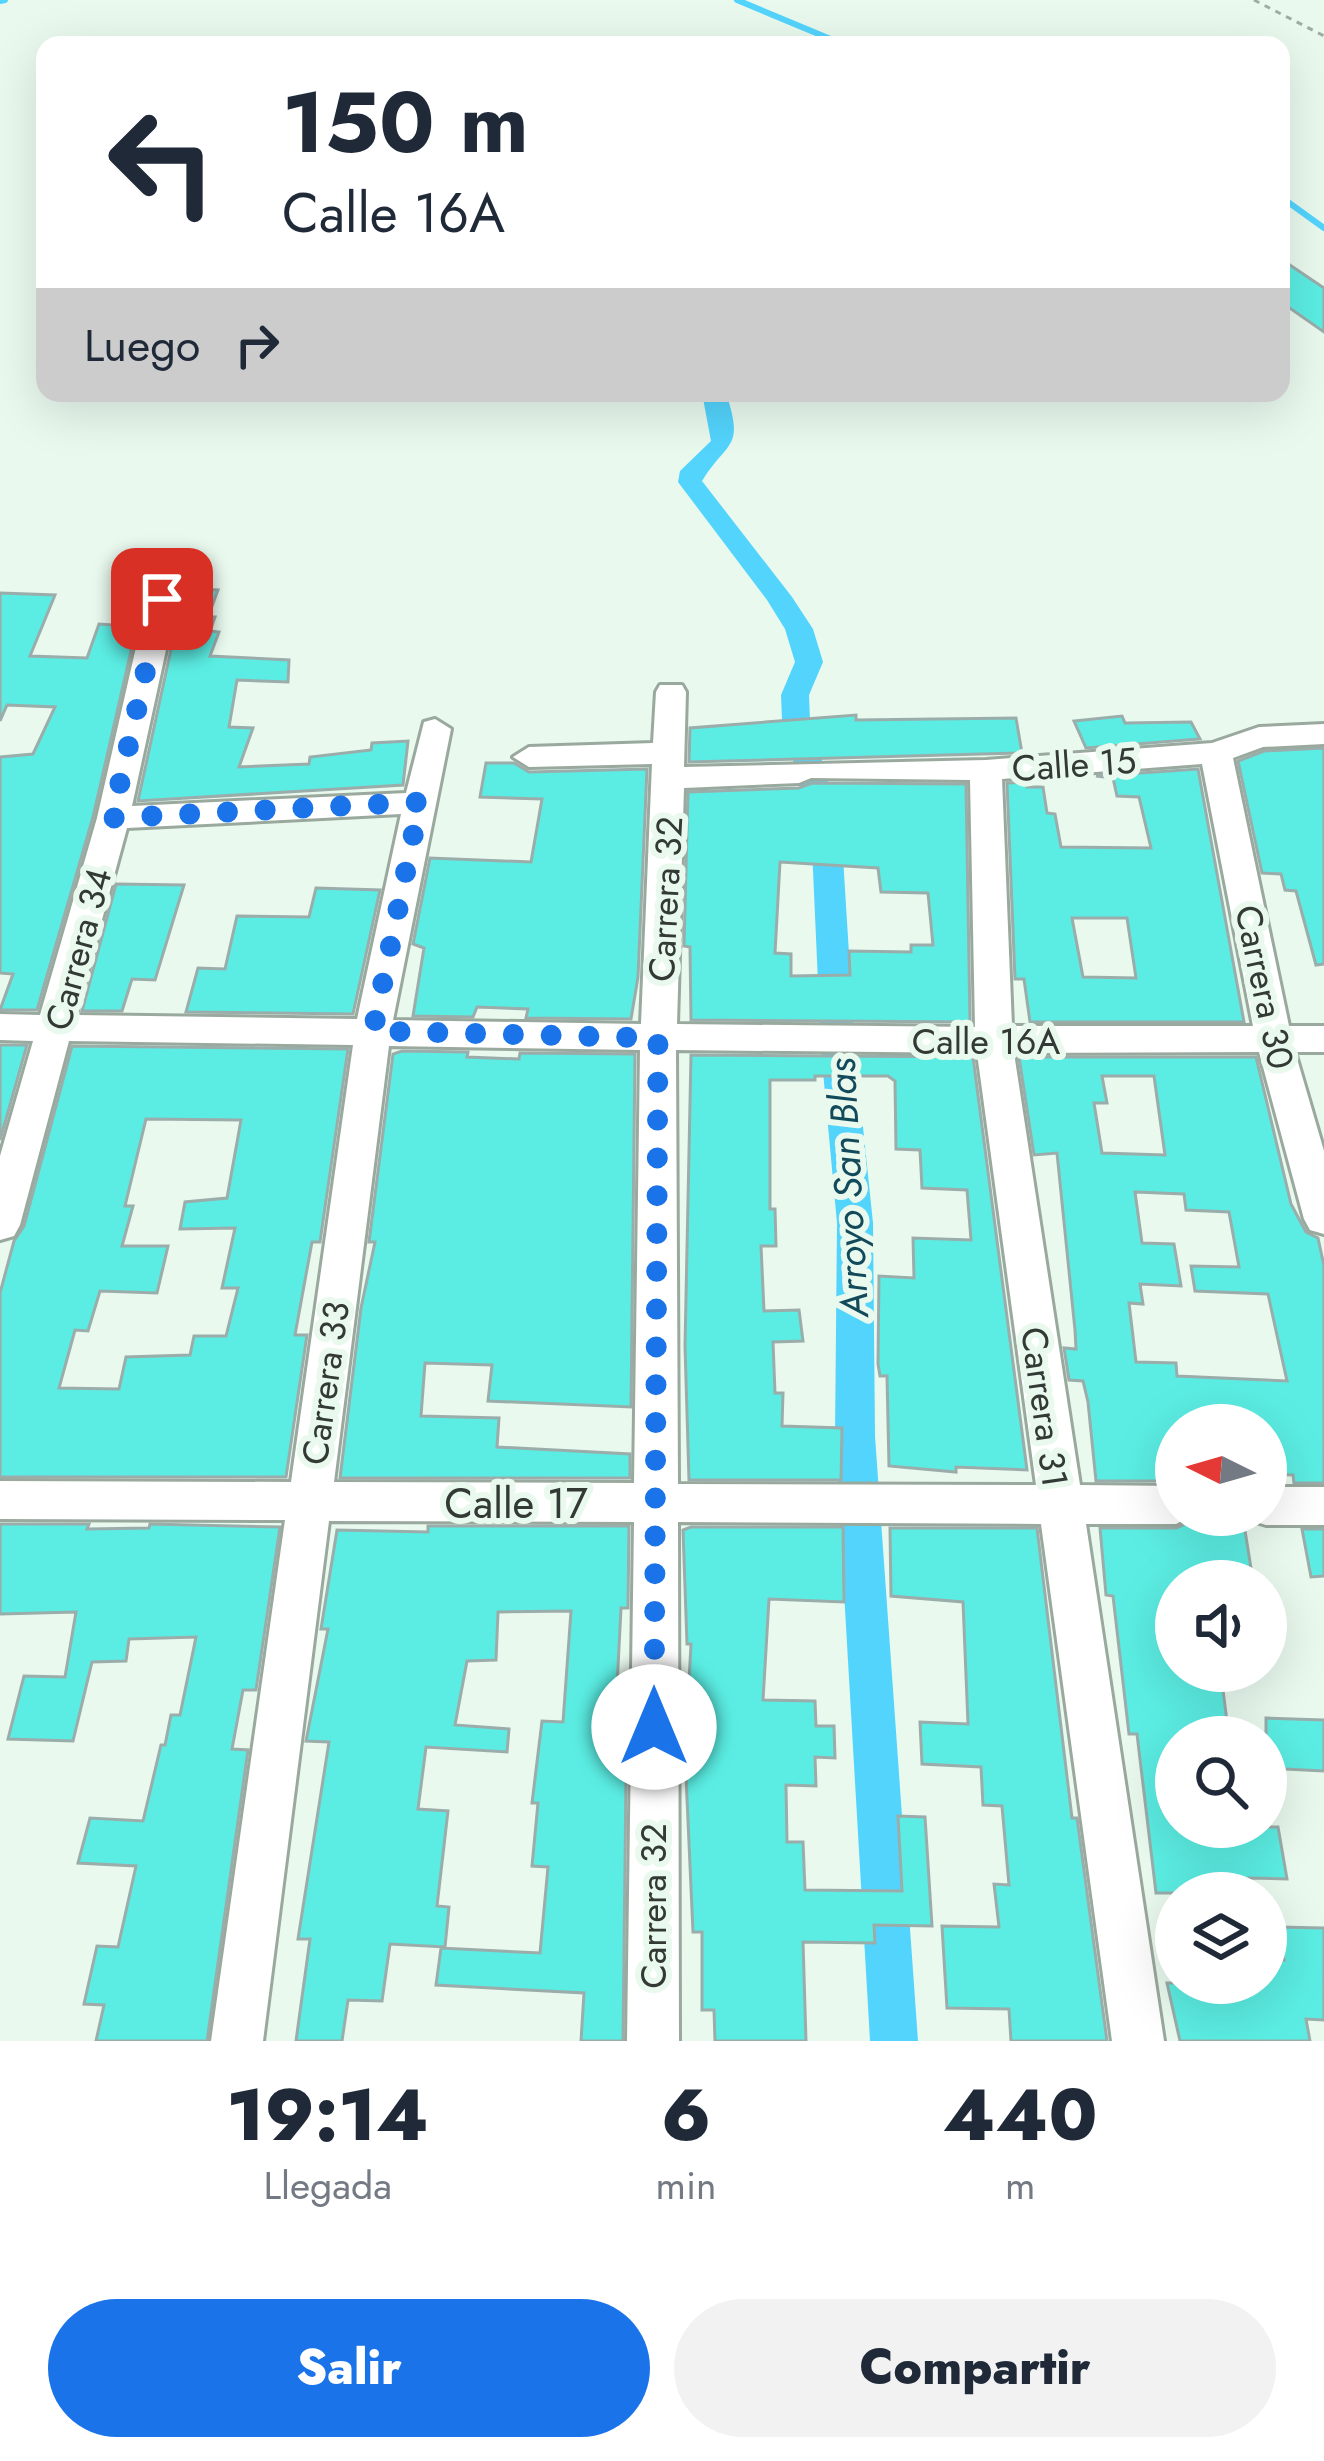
<!DOCTYPE html>
<html lang="es">
<style>
body{margin:0;font-family:Jost,sans-serif;background:#f2f2f3;color:#1f2937;height:100vh;display:flex;flex-direction:column;font-size:45px;white-space:nowrap}
*{box-sizing:border-box;margin:0}
p{font-size:39px;color:#747a83}
.icon{flex:none;width:66px;height:66px;fill:none;stroke:currentColor;stroke-width:2;stroke-linecap:round;stroke-linejoin:round}
.map{position:relative;height:2041px;overflow:hidden}
.sheet{display:flex;flex-direction:column;background:#fff;flex:1}
.sheet>*{flex:none}
.top-card{position:absolute;left:36px;top:36px;width:1254px;height:366px;border-radius:24px;box-shadow:0 12px 48px #0002;background:#fff;color:#1f2937;overflow:hidden}
.needle{width:78px;rotate:275deg}
.fabs{position:absolute;left:1155px;top:1404px;display:grid;gap:24px}
.fabs a{display:grid;place-items:center;width:132px;height:132px;border-radius:50%;background:#fff;box-shadow:0 12px 48px #0002;font-size:60px}
.pin{position:absolute;display:grid;place-items:center;width:102px;height:102px;color:#fff;margin:-51px;border-radius:24px;box-shadow:0 6px 18px #0006}
.me{position:absolute;width:132px;margin:-66px;rotate:0deg;stroke-linejoin:round;filter:drop-shadow(0 0 9px #0008)}
.turn{display:flex;align-items:center;gap:42px;height:252px;padding:0 48px;font-size:54px}
.turn .icon{width:156px;height:156px;stroke-width:2.5}
.turn b{display:block;font-size:84px;line-height:102px}
.then{display:flex;align-items:center;height:114px;padding:0 48px;background:#0003;gap:24px;font-size:45px}
.eta{display:flex;justify-content:space-evenly;align-items:center;height:204px;text-align:center}
.eta b{font-size:72px;font-weight:800;line-height:84px}
.button{display:flex;gap:24px;margin-top:auto;padding:24px 48px}
.button a{flex:1;height:138px;border-radius:72px;background:#1a73e8;color:#fff;font-size:48px;font-weight:800;line-height:138px;text-align:center}
.button a+a{background:#f2f2f3;color:#1f2937}
.map>svg:first-child{display:block}
</style>
<div class="map">
<svg width="1324" height="2041" viewBox="0 0 1324 2041">
<rect width="100%" height="100%" fill="#e9f9ee"/>
<g fill="none" stroke-linecap="round" stroke-linejoin="round">
<path stroke="#53d4fd" stroke-width="6" d="M737 0 845 45
M0 1 5 0
M1281 197 1324 228"/>
<path fill="#53d4fd" fill-rule="evenodd" d="M702 393H726C745 450 727 440 702 481L792 597 813 629 823 662 809 695 810 720 841 825 855 1050 873 1223 875 1436 918 2041H870L835 1436 837 1223 821 1050 811 825 782 720 781 695 795 662 785 629 767 600 678 482 680 471 711 441Z"/>
</g>
<path fill="#5bede3" stroke="#9aadab" stroke-width="3" fill-rule="evenodd" d="M1281 259 1324 288V332L1281 302Z
M192 589 218 590 208 617H215L210 631 219 632 210 656 289 660 288 682 237 680 229 727 253 728 239 767 309 764 310 757 371 750 372 743 408 741 403 785 138 801 180 608H184Z
M0 593 55 595 30 656 87 658 99 624 113 625 119 607H141L93 817 37 1010H0L13 974 0 973V757L33 754 55 707 7 705 0 721Z
M856 715V720L1016 718 1022 753 689 762 690 728Z
M1122 716 1125 723 1191 722 1200 739 1086 748 1074 721Z
M1324 748V964L1316 965 1296 891 1285 890 1281 874 1262 873 1238 761 1264 751Z
M486 763H514L529 772 647 769 638 977 631 1019 526 1018 528 1009 477 1007 473 1017 413 1016 424 948 413 944 430 858 531 862 542 799 480 797Z
M1198 769 1244 1022H1030L1024 979H1015L1007 783 1027 782V787H1043L1047 813 1055 814 1061 847 1151 848 1139 797 1117 796 1113 778 1096 776ZM1072 918H1127L1136 978 1083 977Z
M812 783 966 784 970 1022 691 1020 690 947 684 946 688 792 799 788ZM780 862 878 868 881 892 928 893 933 945H911V952L849 951 850 975 791 976V954L775 953Z
M116 884 184 885 155 980 132 979 122 1011H82Z
M316 888 380 890 353 1014 186 1012 198 968 225 969 237 916 309 917Z
M0 1045H27L0 1140Z
M72 1046 348 1049 320 1242H312L295 1335H307L286 1477H0V1293L14 1241 24 1226ZM146 1119 241 1120 227 1198 185 1202 180 1229 235 1228 222 1288H238L226 1336H194L190 1355 126 1357 119 1389 59 1388 75 1330 88 1331 100 1291 157 1293 168 1246H122L133 1206H125Z
M402 1051 468 1052 467 1057 519 1059 520 1053 635 1054 631 1407 488 1401 492 1365 425 1363 421 1416 499 1418 497 1447 630 1454V1478H340L361 1308 375 1242H369L393 1054Z
M691 1055 973 1057 1027 1470 956 1467V1472L889 1466 887 1376H880L878 1364 879 1276 914 1278 913 1238 971 1240 967 1190 922 1188 920 1150 896 1149 895 1081 888 1076H815V1080H770V1209H775L776 1246H761L764 1311 799 1310 803 1341 773 1342 775 1393H783L782 1426 842 1428 841 1480H689L685 1346Z
M1019 1057H1256L1291 1204 1306 1232 1318 1238 1324 1266V1483H1294L1293 1475 1266 1474V1425H1176V1461L1161 1460 1164 1481H1096L1088 1402 1083 1381 1069 1380 1064 1348 1076 1349 1075 1330 1057 1153 1034 1155ZM1102 1076H1154L1165 1155 1102 1153 1094 1103H1107ZM1135 1192 1184 1194 1186 1210 1229 1212 1239 1267 1191 1266 1195 1291 1268 1294 1287 1381 1177 1376 1176 1363 1136 1362 1129 1303 1143 1304 1140 1284 1181 1286 1174 1244 1142 1243Z
M1190 1522 1244 1524 1253 1581H1176V1671H1213L1215 1690H1223L1229 1737H1176V1827H1278L1287 1879 1249 1878 1252 1893H1156L1137 1734H1129L1113 1596 1106 1595 1100 1528H1176Z
M0 1524H89L87 1529 149 1528 150 1524 280 1527 256 1690H243L232 1749 248 1750 207 2041H96L104 2005 84 2004 97 1946 118 1947 136 1866 78 1863 90 1818 143 1821 161 1745H165L171 1715H180L196 1637 129 1639 126 1661 92 1662 73 1741 8 1739 24 1676 65 1677 76 1612 0 1614Z
M428 1526H629L628 1608H621L617 1687 627 1688 623 2041H581L584 1993 436 1985 441 1948 540 1953 548 1867 532 1866 538 1803H532L542 1721 563 1722 571 1611 498 1612 496 1660 467 1661 455 1725 509 1729 507 1752 426 1747 418 1809 448 1811 437 1906 449 1907 445 1947 390 1944 382 2001 348 2000 342 2041H296L310 1939H298L329 1742 306 1741 328 1629H321L337 1530 428 1532Z
M691 1527H843L844 1602 769 1599 763 1700 815 1701 816 1726H834L835 1758 815 1757 816 1786 786 1785 787 1842H803L805 1890 902 1891 898 1816 925 1817 932 1926 874 1925 875 1943 803 1942 806 2041H715L714 2010H702V1932H693L685 1754 691 1644H687L683 1530Z
M890 1528H1037L1072 1818H1077L1107 2041H1011L1009 2009 947 2008 942 1926 999 1927 994 1884 1009 1885 1002 1806 983 1805 981 1767 922 1764 920 1722 968 1724 963 1602 891 1596Z
M1302 1529H1324V1576L1311 1577Z
M1266 1718 1324 1720V1771L1266 1768Z
M1278 1927 1324 1928V2020L1306 2019 1310 2041H1180L1167 1983H1266V1960H1284Z"/>
<g fill="none" stroke-linecap="round" stroke-linejoin="round">
<defs>
<path id="minor" d="M162 590 177 599 132 806 406 793 424 722 435 719 451 729 393 1020 641 1024 652 764 529 767 513 757 529 747 653 743 656 692 660 685H682L686 692 684 767 986 760 1212 743 1259 727 1324 724V744L1263 747 1233 758 1289 1026H1324V1052H1295L1324 1151V1234L1310 1230 1304 1219 1259 1052 1014 1053 1080 1485 1176 1486V1515H1193L1176 1524H1086L1164 2041H1112L1041 1524 678 1522 679 2041H627L634 1522 329 1521 263 2041H211L285 1520 0 1519V1481L291 1482 353 1045 69 1041 20 1225 14 1236 0 1240V1156L33 1041 0 1040V1014L40 1015 97 818 147 599ZM1202 764 1253 1026H1012L1002 779ZM811 778 970 780 975 1027 677 1024 684 788 799 783ZM401 814 357 1019 76 1015 127 828ZM389 1046 640 1050 634 1483 334 1482ZM676 1050 977 1053 1036 1485 678 1484Z
M1266 1487H1324V1525H1266L1250 1520 1248 1515H1266Z"/>
</defs>
<use href="#minor" stroke="#9aa99e" stroke-width="6"/>
<path stroke="#a0aca3" stroke-width="3" stroke-dasharray="6 6" stroke-linecap="butt" d="M1254 0 1324 36"/>
<use href="#minor" fill="#fff" fill-rule="evenodd"/>
</g>
<g fill="none" stroke-linecap="round" stroke-linejoin="round">
<path stroke="#1a73e8" stroke-width="21" stroke-dasharray="0 37.8" d="M162 599 112 818 420 802 373 1031 658 1038 654 1727"/>
</g>
<g text-anchor="middle" dominant-baseline="central" stroke-width="12" stroke-linejoin="round" paint-order="stroke">
<g font-size="36" fill="#333934" stroke="#e9f9ee">
<text transform="translate(1074 764) rotate(-4)">Calle 15</text>
<text transform="translate(665 899) rotate(-87)">Carrera 32</text>
<text transform="translate(78 949) rotate(-75)">Carrera 34</text>
<text transform="translate(1265 987) rotate(78)">Carrera 30</text>
<text x="986" y="1041">Calle 16A</text>
<text transform="translate(325 1383) rotate(-82)">Carrera 33</text>
<text transform="translate(1045 1407) rotate(82)">Carrera 31</text>
<text transform="translate(653 1906) rotate(-90)">Carrera 32</text>
</g>
<g font-size="39" font-style="italic" fill="#134a5b" stroke="#e9f9ee">
<text transform="translate(848 1188) rotate(-93)">Arroyo San Blas</text>
</g>
<g font-size="42" fill="#333934" stroke="#e9f9ee">
<text x="516" y="1503">Calle 17</text>
</g>
</g>
</svg>
<div class="fabs">
<a><svg class="needle" viewBox="-14 -14 28 28"><path d="M0-13l5 13h-10z" fill="#e53935"/><path d="M0 13l5-13h-10z" fill="#747a83"/></svg></a>
<a><svg class="icon" aria-label="sound" viewBox="0 0 24 24"><path d="M4 9h4l5-4v14l-5-4H4zM17 9q2 3 0 6"/></svg></a>
<a><svg class="icon" aria-label="search" viewBox="0 0 24 24"><circle cx="10" cy="10" r="6"/><path d="M15 15l6 6"/></svg></a>
<a><svg class="icon" aria-label="layers" viewBox="0 0 24 24"><path d="M12 4l9 5-9 5-9-5zM3 14l9 5 9-5"/></svg></a>
</div>
<div class="pin" style="left:162px;top:599px;background:#d93025"><svg class="icon" aria-label="arrive" viewBox="0 0 24 24"><path d="M6 21V4h12l-3 4 3 4H6"/></svg></div>
<svg class="me" style="left:654px;top:1727px" viewBox="-20 -20 40 40"><circle r="19" fill="#fff"/><path d="M0-13L10 11 0 6-10 11z" fill="#1a73e8"/></svg>
<div class="top-card">
<div class="turn"><svg class="icon" aria-label="left" viewBox="0 0 24 24"><path d="M17 20v-9H6M10 6l-5 5 5 5"/></svg><div><b>150 m</b>Calle 16A</div></div>
<div class="then">Luego<svg class="icon" aria-label="right" viewBox="0 0 24 24"><path d="M7 20v-9h11M14 6l5 5-5 5"/></svg></div>
</div>
</div>
<section class="sheet">
<div class="eta">
<div><b>19:14</b><p>Llegada</p></div>
<div><b>6</b><p>min</p></div>
<div><b>440</b><p>m</p></div>
</div>
<div class="button"><a>Salir</a><a>Compartir</a></div>
</section>
